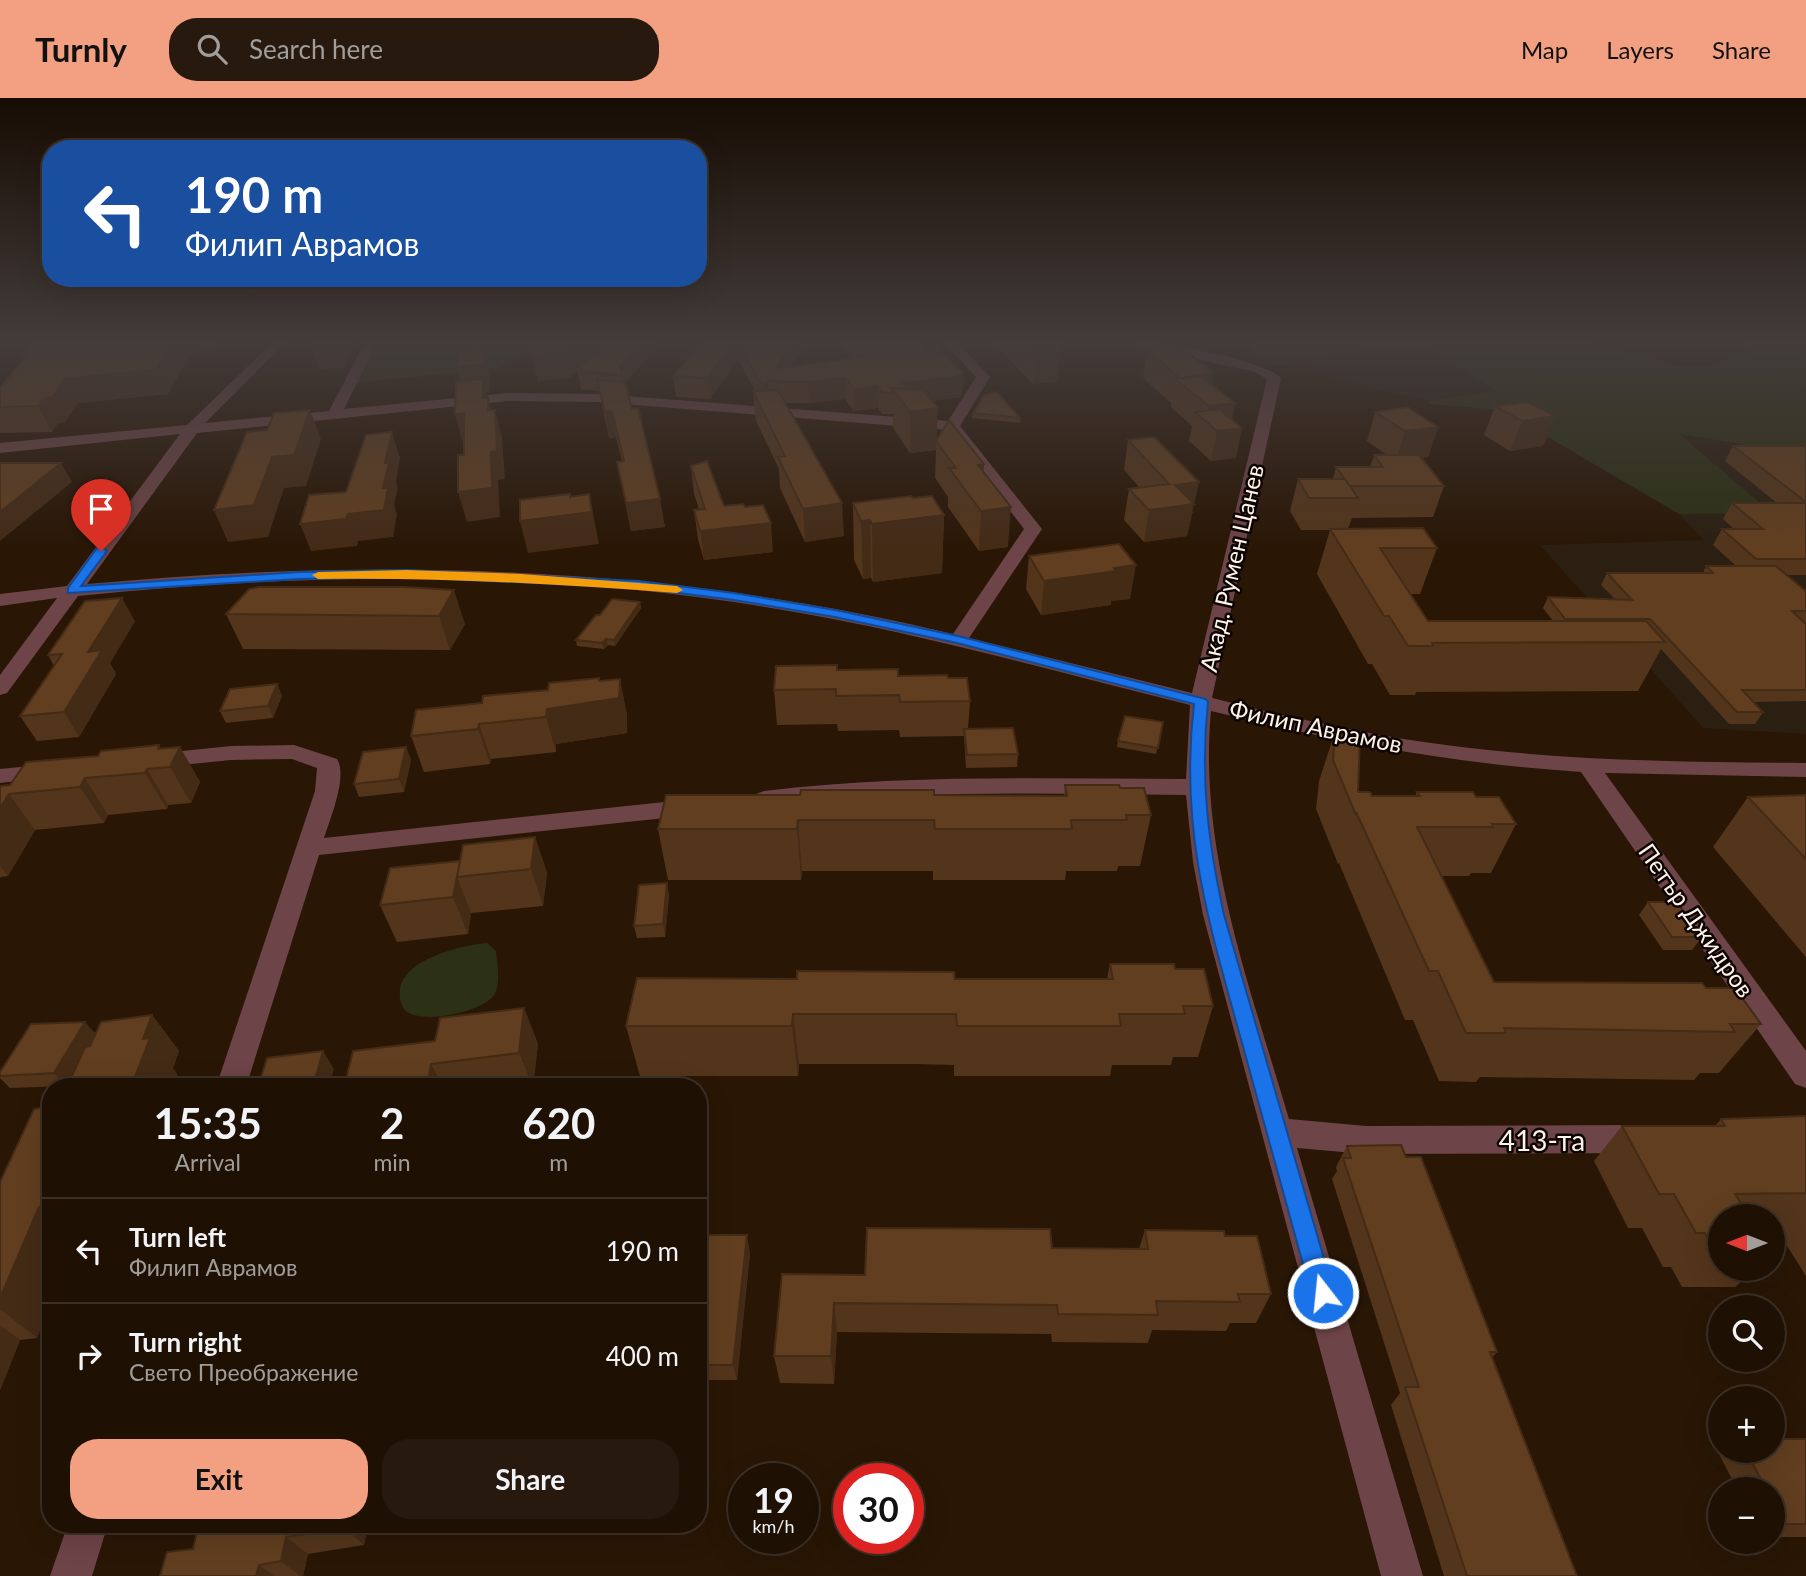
<!DOCTYPE html>
<meta charset="utf-8">
<style>
body{margin:0;font-family:Lato,sans-serif;background:#27190e;color:#f1f3f6;height:100vh;display:flex;flex-direction:column;font-size:26px;white-space:nowrap}
*{box-sizing:border-box;margin:0}
p{font-size:23px;color:#a19d9a}
.icon{flex:none;width:38px;height:38px;fill:none;stroke:currentColor;stroke-width:2;stroke-linecap:round;stroke-linejoin:round}
.map{position:relative;flex:1;overflow:hidden}
.details{position:absolute;left:42px;top:980px;width:665px;height:455px;display:flex;flex-direction:column;background:#1f1004;border-radius:28px;box-shadow:0 7px 28px #0002,0 0 0 2px #3c3026}
.details>*{flex:none}
.top-card{position:absolute;left:42px;top:42px;width:665px;height:147px;border-radius:28px;box-shadow:0 7px 28px #0002,0 0 0 2px #3c3026;background:#1a4fa0;color:#fff;overflow:hidden}
.needle{width:46px;rotate:270deg}
.controls{position:absolute;left:1708px;top:1106px;display:grid;gap:14px}
.controls a{display:grid;place-items:center;width:77px;height:77px;border-radius:50%;background:#1f1004;box-shadow:0 7px 28px #0002,0 0 0 2px #3c3026;font-size:35px}
.speed{position:absolute;left:728px;top:1365px;display:flex;gap:14px;font-size:35px;font-weight:700;text-align:center}
.speed>*{display:grid;place-content:center;width:91px;height:91px;border-radius:50%;background:#1f1004;box-shadow:0 7px 28px #0002,0 0 0 2px #3c3026;line-height:1}
.speed small{font-size:18px;font-weight:400}
.speed .limit{border:10px solid #d22;background:#fff;color:#111}
.pin{position:absolute;display:grid;place-items:center;width:60px;height:60px;color:#fff;margin:-72px -30px;border-radius:50% 50% 50% 0;rotate:-45deg;box-shadow:0 0 7px #0007}
.pin .icon{rotate:45deg}
.me{position:absolute;width:77px;margin:-38px;rotate:344deg;stroke-linejoin:round;filter:drop-shadow(0 0 5px #0008)}
.turn{display:flex;align-items:center;gap:24px;height:147px;padding:0 28px;font-size:32px}
.turn .icon{width:91px;height:91px;stroke-width:2.5}
.turn b{display:block;font-size:49px;line-height:60px}
.eta{display:flex;justify-content:space-evenly;align-items:center;height:119px;text-align:center}
.eta b{font-size:42px;font-weight:700;line-height:49px}
.action{display:flex;gap:14px;margin-top:auto;padding:14px 28px}
.action a{flex:1;height:80px;border-radius:28px;background:#f2a081;color:#111;font-size:28px;font-weight:700;line-height:80px;text-align:center}
.action a+a{background:#27190e;color:#f1f3f6}
ul{padding:0;list-style:none}
li{display:flex;align-items:center;gap:21px;height:105px;padding:0 28px;border-top:2px solid #3c3026}
li div{flex:1}
li b{display:block;font-size:26px}
li em{font-style:normal}
header{display:flex;align-items:center;gap:42px;box-sizing:border-box;height:98px;padding:0 35px;background:#f2a081;color:#111}
header strong{font-size:33px}
nav{display:flex;gap:38px;margin-inline-start:auto;font-size:24px}
.search{width:490px;height:63px;background:#27190e;display:flex;align-items:center;gap:18px;box-sizing:border-box;padding:0 24px;border-radius:28px;color:#a19d9a;font-size:26px}
.map>svg:first-child{display:block}
</style>
<header>
<strong>Turnly</strong>
<div class="search"><svg class="icon" aria-label="search" viewBox="0 0 24 24"><circle cx="10" cy="10" r="6"/><path d="M15 15l6 6"/></svg>Search here</div>
<nav><a>Map</a><a>Layers</a><a>Share</a></nav>
</header>
<div class="map">
<svg width="1806" height="1478" viewBox="0 0 1806 1478">
<rect width="100%" height="100%" fill="#291605"/>
<path fill="#2b1f12" d="M1424 248 1497 294 1429 303 1335 281 1302 262 1368 252Z
M1677 336 1806 357V636L1703 630 1540 447 1704 442 1679 416 1771 414Z"/>
<path fill="#2c3015" d="M371 244H532L533 254 498 270 352 285Z
M1249 244H1584L1682 269H1710L1753 251 1742 244H1806V357L1679 336 1772 415 1679 416 1502 312 1429 306V303L1496 293 1424 248 1368 252 1302 262 1283 268 1258 264Z
M487 845 496 853C497 865 501 884 495 895 486 914 422 927 406 913 401 908 399 900 400 893 401 862 461 847 487 845Z"/>
<g fill="none" stroke-linecap="round" stroke-linejoin="round">
<path fill="#6d4447" fill-rule="evenodd" d="M273 244H286L205 325 329 313 365 244H377L344 311 508 295 599 296 948 323 976 279 944 244H957L990 279 960 328 1042 431 969 540 1192 595 1267 281 1255 274 1138 248 1132 244C1160 243 1262 261 1281 280L1212 600C1289 619 1368 637 1446 647 1566 663 1686 664 1806 665V679L1605 675 1806 953V990L1795 986 1581 674C1455 666 1333 643 1211 613 1198 753 1250 888 1289 1021L1366 1028 1644 1027 1655 1031 1660 1041 1655 1051 1644 1055 1366 1056 1297 1050 1423 1478H1381L1203 817 1193 764 1186 697C1045 696 904 691 764 709L756 706 752 701 756 696 764 693C904 676 1045 681 1186 681L1190 607C1053 573 917 534 777 511 548 472 309 474 78 498L7 595 0 597V577L57 500 0 508V496L67 488 180 336 0 355V345L187 327ZM508 303 599 304 948 332 1024 431 953 536C668 467 377 459 87 486L197 335Z
M294 647 337 661C348 678 330 721 324 740L693 701 701 703 705 709 701 715 693 717 319 757 246 989H216L315 693 317 670 292 661 231 662 152 670 144 668 141 663 144 658 152 656 231 648Z
M50 666 58 668 61 673 58 678 0 685V671Z
M68 1426H108L92 1478H50Z"/>
</g>
<path fill="#53351b" d="M702 244H807L792 268 851 261 840 244H920L926 252 963 275 962 296 960 299 931 303 937 341 984 366 983 374 1008 449 979 453 948 409V399L935 380 936 352 910 355 893 330V316H882L878 310 854 313 845 301 809 305H786L844 438 805 444 780 390 779 371 756 323 753 293H755L738 262 710 301 676 299 673 278Z
M993 244H1060L1058 283 1033 286Z
M656 250 625 285 665 429 631 433 617 364 622 363 616 339 609 340 599 293 581 291 577 272 594 255 569 280 538 283 532 257Z
M1147 252 1212 273 1210 285 1235 305 1232 321 1236 360 1211 363 1189 343 1192 328 1171 309V305L1143 280Z
M23 256 196 257 189 258 168 296 78 305 65 324 58 325 52 334 0 335V289L25 260Z
M1495 308 1555 318 1543 348 1510 353 1484 337Z
M1375 314 1438 329 1428 359 1421 360 1444 388 1433 419 1352 420 1348 431 1437 450 1420 496H1411L1428 523H1553L1543 510 1548 499 1615 501 1601 487 1607 475H1703L1706 468H1736L1713 447 1722 431H1734L1723 421 1732 405H1777L1725 363 1733 348 1806 349V477H1787L1806 493V525H1805L1806 526V603L1753 604 1763 614 1755 626H1729L1661 551 1638 593 1416 594 1415 597H1390L1372 566H1368L1317 476 1330 432H1301L1290 413 1298 381H1333L1336 369H1370L1374 357H1387L1367 343Z
M973 315 1020 320V325L972 320Z
M1154 339 1193 415H1192L1187 438 1144 444 1124 422 1129 391 1139 389 1124 372 1128 342Z
M691 368 724 408 773 454 704 462 698 441 694 412 699 411 694 396Z
M913 400 944 417 942 475 873 484 871 480 863 481 854 462 853 405Z
M1029 458 1130 501 1111 503V507L1041 517 1026 491Z
M405 489 465 526 450 552 243 551 226 516Z
M640 504 641 510 615 548 608 547 604 551 577 548 576 542 600 517Z
M135 523 110 565 116 576 79 639 37 643 20 618 54 568 48 557Z
M837 572 898 578 948 580 970 603 968 631 1018 656 1017 669 966 670 964 638 900 639 899 632 838 633 837 626 777 627 774 592Z
M599 580 600 583 627 616V635L556 646V654L491 661 490 666 424 674 411 638 482 605 548 592Z
M277 586 282 598 273 620 226 625 220 613Z
M1163 624 1156 656 1117 649 1118 643Z
M1335 634 1358 694 1372 698H1415L1417 694 1476 699 1516 726 1491 775H1471L1469 778H1441L1494 884 1706 890 1761 926 1719 975H1700L1694 982 1480 979 1476 984 1439 983 1413 922H1405L1339 765 1338 766 1316 711 1319 683Z
M180 649 200 684 191 705 168 707 167 711 108 717 104 725 35 732 8 778 1 779 0 780V688L10 687 98 658Z
M406 649 411 662 404 694 359 699 354 686Z
M1065 687 1120 690 1151 717 1140 768H1118L1117 773H1066L1065 782H933V773H802L801 782H668L658 731 800 697 1064 698Z
M1806 697V859L1713 749 1748 699Z
M535 739 547 775 543 808 471 815 468 836 397 844 380 807 460 763Z
M667 785 669 798 665 839 637 840 634 828Z
M1648 804 1702 839 1692 852H1663L1639 817Z
M1110 866 1175 871 1213 908 1198 959H1173L1171 967H1112L1110 978H954V967L914 966H799L798 978H640L626 928 797 881H1107Z
M524 910 538 946 533 989H344Z
M152 917 179 953 173 970 177 976 173 989H67L73 976 66 988 10 990 0 980V974L95 936Z
M51 1009V1204L37 1240 20 1242 0 1292V1084Z
M1806 1018V1178L1775 1129H1773V1118H1720V1171H1756L1735 1189H1682L1671 1169H1663L1642 1130H1628L1594 1063 1622 1028H1715L1721 1021Z
M1347 1048 1406 1059 1497 1254 1492 1260 1577 1478H1444L1391 1307 1400 1295 1332 1081 1337 1073 1336 1069Z
M1145 1132 1225 1138 1271 1196 1256 1225H1230L1226 1233 1152 1232 1148 1245 1052 1244 1051 1236 837 1234 834 1286 780 1285 774 1258 865 1177 1052 1150 1139 1151Z
M698 1137 750 1155 737 1282H698Z
M1806 1341V1439H1773V1391H1737L1719 1356 1723 1353H1773Z
M368 1426 364 1447 308 1456 303 1478H160L193 1451Z"/>
<path fill="#442b16" d="M173 244H222L196 257 189 258 168 296 78 305 65 324 58 325 52 334 38 308 45 300 65 281Z
M319 244H352L346 269 319 272 310 245Z
M574 244H605L569 280 538 283 532 257Z
M643 244H655L656 250 624 286 620 268Z
M735 244H737L738 262 710 301 707 280Z
M793 244H807L782 283 776 270Z
M1061 245 1058 283 1033 286 1036 247Z
M483 250 490 278V294H487L495 326 464 297 457 269Z
M1212 273 1206 305 1179 284 1208 274Z
M963 275 962 296 960 299 911 305 903 285Z
M845 280V301L809 305 808 284Z
M768 283 769 304 766 307 764 286Z
M878 288V310L854 313V291Z
M1235 305 1230 331 1242 330 1236 360 1211 363 1217 333 1206 324 1209 308Z
M938 310 936 352 910 355V314Z
M310 312 321 341 306 388 284 390 268 439 228 444 214 412 272 359Z
M495 312 502 339 505 381 498 382 500 419 467 424 458 394 491 354Z
M612 313 616 339 609 340 605 314Z
M464 315 472 342 462 343 455 316Z
M1555 318 1543 348 1510 353 1522 323Z
M1438 329 1428 359 1396 363 1405 333Z
M392 334 400 360 396 384 398 391 394 406 397 416 393 439 358 443 357 448 311 453 300 426 348 416 385 365Z
M61 365 72 384 0 443V414Z
M984 366 982 404 978 367Z
M1199 384 1187 438 1144 444 1149 412 1175 387Z
M589 396 599 446 528 455 520 423 574 416Z
M660 401 665 429 631 433 626 405Z
M842 405 844 438 805 444 803 411Z
M1011 409 1008 449 979 453 981 413Z
M944 417 942 475 873 484 872 426Z
M870 422 871 480 863 481 861 423Z
M771 425 773 454 704 462 700 433Z
M1136 467 1130 501 1111 503V507L1041 517 1044 483Z
M454 492 465 526 450 552 439 518Z
M122 500 135 523 110 565 116 576 79 639 64 614 88 554Z
M640 504 641 510 615 548 614 542Z
M606 541 608 547 604 551 602 545Z
M599 580 604 602 620 581 627 616V635L556 646V654L546 619 547 611 599 583Z
M277 586 282 598 273 620 268 608Z
M479 626 491 661 490 666 478 631Z
M159 647 171 667 180 649 200 684 191 705 170 669 158 651Z
M406 649 411 662 404 694 399 681Z
M147 671 168 707 167 711 145 675Z
M85 680 108 717 104 725 80 689Z
M9 696 35 732 8 778 0 768V710Z
M798 722 802 773 801 782 797 731Z
M535 739 547 775 543 808 531 771Z
M457 779 471 815 468 836 453 799Z
M667 785 669 798 665 839 663 826Z
M524 910 538 946 533 989 519 955Z
M793 916 799 966 798 978 792 928Z
M152 917 179 953 173 970 177 976 173 989H131L143 941Z
M85 924 96 936 66 988 54 975Z
M323 953 334 971 329 989H313Z
M431 966 443 989H427Z
M39 1109 51 1120V1204L37 1240 0 1211V1200Z
M747 1137 750 1155 737 1282 733 1267Z
M834 1205 837 1234 834 1286 831 1258Z
M0 1227 20 1242 0 1292Z
M346 1426H368L364 1447 345 1430Z
M286 1439 308 1456 303 1478H300L281 1463Z
M259 1467 274 1478H256Z"/>
<path fill="#613e1f" stroke="#442b16" stroke-width="2" d="M33 244H173L157 271 65 281 52 299 45 300 38 308 0 309V289L28 256H23Z
M531 244H574L563 254 532 257Z
M605 244H643L620 268 622 278 577 272Z
M702 244H735L707 280 673 278Z
M738 244H793L776 270 863 259 853 244H920L926 252 938 250 963 275 961 278 903 285 907 291 892 290V295L882 294 878 288 854 291 845 280 808 284 768 283 764 286 759 283Z
M1033 244H1060L1061 245 1036 247Z
M1177 249 1184 252 1212 273 1208 274 1212 276 1180 280 1147 252Z
M483 250V266L457 269 458 252Z
M1201 278 1235 305 1209 308 1175 281Z
M483 281V300H488V312H495L497 353 491 354 492 390 458 394V357H464V315L455 316 456 284Z
M597 282 625 284 632 311 638 310 660 401 626 405 617 364 624 363 612 313 605 314Z
M892 290 923 292 938 310 910 314Z
M778 292 842 405 803 411 778 359 785 358 753 293Z
M997 294 1020 320 973 315 984 297Z
M1528 304 1555 318 1522 323 1495 308Z
M1407 309 1438 329 1405 333 1375 314Z
M1219 311 1242 330 1217 333 1195 314Z
M310 312 294 357 272 359 254 407 214 412 247 334 267 332 274 315Z
M949 322 984 366 978 367 1011 409 981 413 949 370H956L936 343Z
M392 334 385 365H389L383 390 388 389 384 412 348 416 346 421 300 426 309 397 346 394 366 337Z
M1154 339 1199 384 1175 387 1194 406 1149 412 1129 391 1169 386 1128 342Z
M1733 348H1805L1806 349V404Z
M1374 357H1419L1444 388H1350L1336 369H1383Z
M707 363 724 408 743 406 745 409 763 407 771 425 700 433 694 412 705 411 691 368Z
M0 365H61L0 414Z
M1298 381H1345L1358 400H1309Z
M570 396V399L589 396 592 414 520 423V402Z
M911 398 913 400 932 398 944 417 872 426 870 422 861 423 853 405Z
M1732 405H1806V461H1756L1722 431H1763Z
M1423 430 1437 450H1380L1428 523H1646L1665 544 1432 545 1433 548H1408L1389 518H1384L1330 431Z
M1119 446 1136 467 1114 470 1116 473 1044 483 1029 458Z
M1706 468H1776L1806 493V513H1792L1806 526V592H1742L1763 614H1737L1650 521H1565L1548 499 1632 502 1607 475H1713Z
M260 489H405L454 492 439 518 226 516 249 491Z
M122 500 88 554 102 552 64 614 20 618 62 556 48 557 85 503Z
M612 501 640 504 614 542 606 541 602 545 576 542 596 517H600Z
M837 567V572L898 571V578L947 577 948 580H967L970 603 900 604 899 597 836 598V591L774 592 776 568Z
M599 580V583L620 581 619 600 547 611 546 619 479 626 478 631 411 638 416 612 482 605 483 598 548 592 549 585Z
M277 586 268 608 220 613 230 591Z
M1125 618 1163 624 1158 650 1118 643Z
M1013 630 1018 656 967 657 964 631Z
M1335 634 1360 639 1358 694H1370L1372 698H1420L1417 694H1473L1476 699H1499L1516 726H1492L1493 729H1417L1494 884 1702 885 1706 890H1735L1761 926H1730L1735 934 1504 930 1506 935H1466L1438 873H1429L1356 714V717L1333 662Z
M159 647 158 651 180 649 170 669 147 671 145 675 85 680 80 689 9 696 0 710V688L10 687 26 664 98 658 101 653Z
M406 649 399 681 354 686 363 654Z
M1065 687H1119L1120 690H1144L1151 717H1126L1127 722H1071L1072 731H935L934 722H798L797 731H658L666 697H800L801 692H934V697L1067 698Z
M1806 697V761L1748 699Z
M535 739 531 771 457 779 463 747Z
M460 763 453 799 380 807 390 770Z
M667 785 663 826 634 828 639 787Z
M1648 804H1677L1702 839H1672Z
M1110 866H1174L1175 871H1204L1213 908H1183L1185 916H1119L1121 928H957L956 916H793L792 928H626L637 880 797 881V873L954 874 955 881H1113Z
M524 910 519 955 431 966 427 989H344L353 953 435 943 440 920Z
M152 917 143 941 150 940 131 989H67L85 949 90 948 101 924Z
M85 924 54 975 0 978V974L31 926Z
M323 953 313 989H258L267 960Z
M51 1009V1108L39 1109 0 1200V1084L34 1011Z
M1806 1018V1095L1735 1096 1749 1118H1720V1156L1717 1157 1705 1135H1696L1674 1096H1659L1622 1028H1725L1721 1021Z
M1401 1047 1406 1059H1421L1497 1254H1490L1577 1478H1467L1405 1289H1419L1343 1060H1351L1347 1048Z
M867 1130 1050 1131 1052 1150 1148 1151 1145 1132 1224 1133 1225 1138H1257L1271 1196H1238L1240 1204 1156 1203 1158 1217 1058 1216 1057 1207 834 1205 831 1258H774L782 1176 865 1177Z
M698 1137H747L733 1267H698Z
M1773 1341H1806V1426H1784L1773 1404V1391H1766L1746 1353H1773Z
M199 1426H346L345 1430 286 1439 281 1463 259 1467 256 1478H160L167 1454 193 1451Z"/>
<linearGradient id="sky" x2="0" y2="1"><stop stop-color="#170c03"/><stop offset="0.54" stop-color="#433c3b"/><stop offset="1" stop-color="#433c3b" stop-opacity="0"/></linearGradient>
<rect width="1806" height="451" fill="url(#sky)"/>
<path fill="#1a73e8" stroke="#114b97" stroke-width="2" d="M101 449 107 453 81 488 299 474 407 472 639 483 734 495 835 512 958 538 1206 601 1208 604C1200 679 1208 744 1224 817L1334 1195 1331 1203 1323 1207 1315 1203 1311 1195C1288 1112 1265 1028 1242 945 1209 826 1179 732 1194 606L957 545 835 519 734 502 639 490 407 479 299 481 68 495V490L97 450Z"/>
<path fill="#f59e0b" d="M407 472 521 476 677 488 683 492 677 495C557 486 438 479 318 481L312 477 318 474Z"/>
<g text-anchor="middle" dominant-baseline="central" stroke-width="5" stroke-linejoin="round" paint-order="stroke">
<g font-size="24" fill="#fef2ea" stroke="#0c0401">
<text transform="translate(1231 470) rotate(-77)">Акад. Румен Цанев</text>
<text transform="translate(1316 628) rotate(12)">Филип Аврамов</text>
<text transform="translate(1697 822) rotate(55)">Петър Джидров</text>
</g>
<g font-size="28" fill="#fef2ea" stroke="#0c0401">
<text x="1542" y="1042">413-та</text>
</g>
</g>
</svg>
<div class="controls">
<a><svg class="needle" viewBox="-14 -14 28 28"><path d="M0-13l5 13h-10z" fill="#e53935"/><path d="M0 13l5-13h-10z" fill="#a19d9a"/></svg></a>
<a><svg class="icon" aria-label="search" viewBox="0 0 24 24"><circle cx="10" cy="10" r="6"/><path d="M15 15l6 6"/></svg></a>
<a>+</a>
<a>−</a>
</div>
<div class="speed"><div>19<small>km/h</small></div><div class="limit">30</div></div>
<div class="pin" style="left:101px;top:453px;background:#d93025"><svg class="icon" aria-label="arrive" viewBox="0 0 24 24"><path d="M6 21V4h12l-3 4 3 4H6"/></svg></div>
<svg class="me" style="left:1323px;top:1195px" viewBox="-20 -20 40 40"><circle r="17" fill="#1a73e8" stroke="#fff" stroke-width="3"/><path d="M0-11L8 9 0 5-8 9z" fill="#fff"/></svg>
<div class="top-card">
<div class="turn"><svg class="icon" aria-label="left" viewBox="0 0 24 24"><path d="M17 20v-9H6M10 6l-5 5 5 5"/></svg><div><b>190 m</b>Филип Аврамов</div></div>
</div>
<section class="details">
<div class="eta">
<div><b>15:35</b><p>Arrival</p></div>
<div><b>2</b><p>min</p></div>
<div><b>620</b><p>m</p></div>
</div>
<ul>
<li><svg class="icon" aria-label="left" viewBox="0 0 24 24"><path d="M17 20v-9H6M10 6l-5 5 5 5"/></svg><div><b>Turn left</b><p>Филип Аврамов</p></div><em>190 m</em></li>
<li><svg class="icon" aria-label="right" viewBox="0 0 24 24"><path d="M7 20v-9h11M14 6l5 5-5 5"/></svg><div><b>Turn right</b><p>Свето Преображение</p></div><em>400 m</em></li>
</ul>
<div class="action"><a>Exit</a><a>Share</a></div>
</section>
</div>
